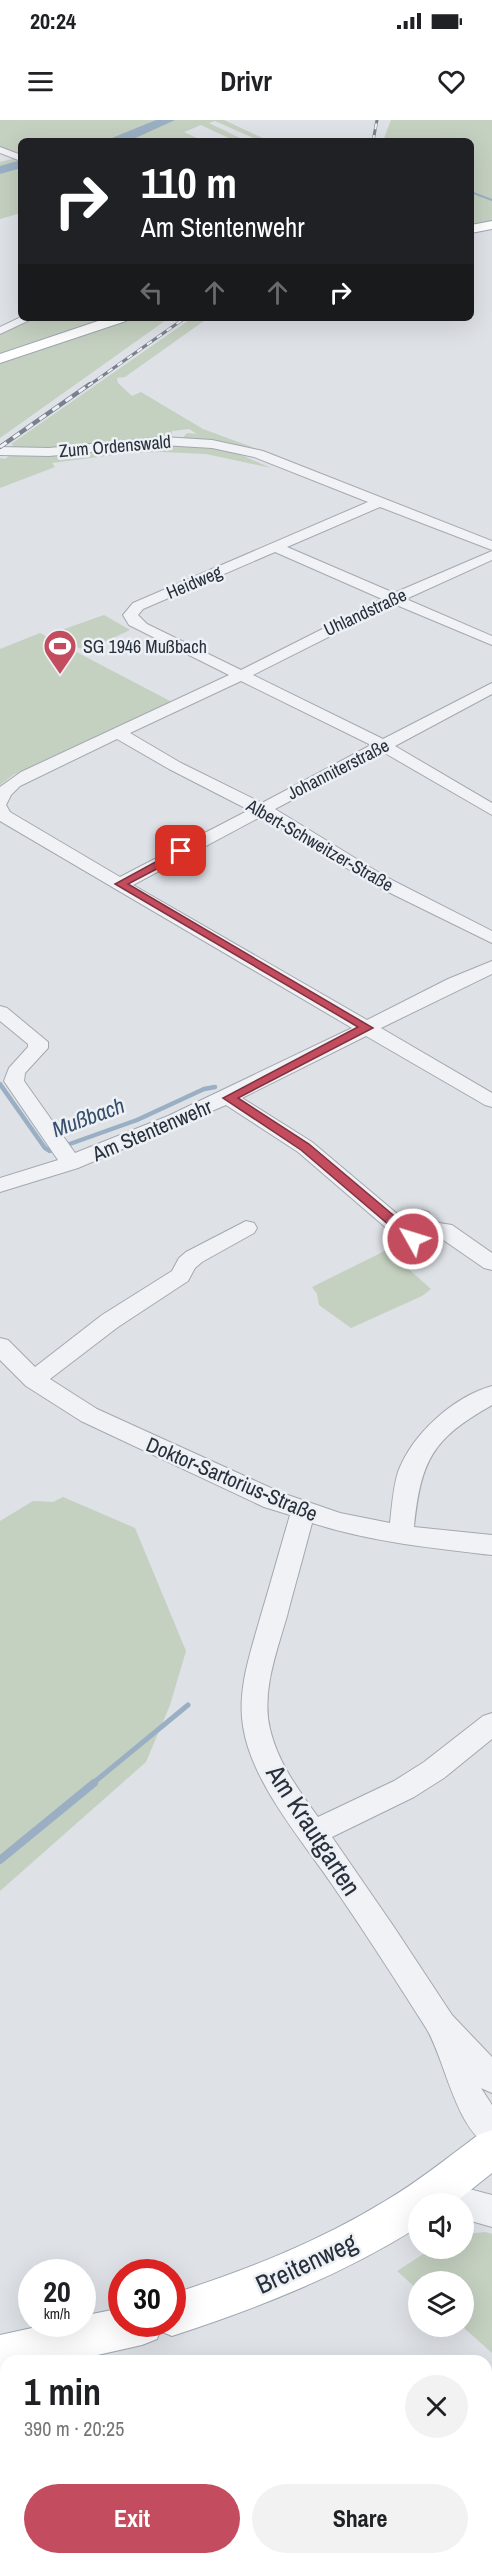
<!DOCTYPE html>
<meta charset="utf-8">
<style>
body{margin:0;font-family:"Archivo Narrow",sans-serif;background:#f2f2f2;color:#202124;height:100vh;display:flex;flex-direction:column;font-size:22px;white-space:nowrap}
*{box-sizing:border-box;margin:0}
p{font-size:20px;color:#757577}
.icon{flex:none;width:33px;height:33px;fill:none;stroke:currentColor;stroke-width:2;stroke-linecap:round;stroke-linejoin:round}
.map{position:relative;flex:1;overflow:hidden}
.side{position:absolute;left:0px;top:2235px;width:492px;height:210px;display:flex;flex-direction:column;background:#fff;border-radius:18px 18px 0 0;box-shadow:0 6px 24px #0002}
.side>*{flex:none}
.hud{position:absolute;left:18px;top:18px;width:456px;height:183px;border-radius:9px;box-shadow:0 6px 24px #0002;background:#202124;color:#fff;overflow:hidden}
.tools{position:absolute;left:408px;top:2073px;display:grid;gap:12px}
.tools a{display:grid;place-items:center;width:66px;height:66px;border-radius:50%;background:#fff;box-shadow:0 6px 24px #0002;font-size:30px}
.speed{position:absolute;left:18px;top:2139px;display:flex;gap:12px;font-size:30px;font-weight:700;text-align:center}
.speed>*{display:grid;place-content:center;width:78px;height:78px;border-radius:50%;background:#fff;box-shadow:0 6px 24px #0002;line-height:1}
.speed small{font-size:15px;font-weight:400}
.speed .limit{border:9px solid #d22;background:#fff;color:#111}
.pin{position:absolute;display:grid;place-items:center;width:51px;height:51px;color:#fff;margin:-26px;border-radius:12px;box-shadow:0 3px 9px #0006}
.me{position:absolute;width:66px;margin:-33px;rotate:309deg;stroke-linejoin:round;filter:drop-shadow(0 0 4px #0008)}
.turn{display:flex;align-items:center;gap:21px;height:126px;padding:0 24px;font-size:27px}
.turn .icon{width:78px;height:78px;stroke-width:2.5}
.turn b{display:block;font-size:42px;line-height:51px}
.lanes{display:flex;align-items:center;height:57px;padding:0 24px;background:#0003;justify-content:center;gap:30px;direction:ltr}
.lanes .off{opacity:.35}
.round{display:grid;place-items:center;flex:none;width:63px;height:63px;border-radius:32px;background:#f2f2f2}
.summary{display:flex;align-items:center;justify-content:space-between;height:102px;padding:0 24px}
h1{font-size:36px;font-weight:700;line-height:45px}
.button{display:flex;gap:12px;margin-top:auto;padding:12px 24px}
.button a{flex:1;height:69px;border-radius:36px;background:#c34c5e;color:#fff;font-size:24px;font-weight:700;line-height:69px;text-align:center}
.button a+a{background:#f2f2f2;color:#202124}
.status{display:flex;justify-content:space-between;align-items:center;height:42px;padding:0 30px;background:#fff;direction:ltr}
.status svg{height:16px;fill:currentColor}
header{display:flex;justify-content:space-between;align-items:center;height:78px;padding:0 24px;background:#fff;font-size:27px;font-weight:700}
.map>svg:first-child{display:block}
</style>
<div class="status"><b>20:24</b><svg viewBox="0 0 49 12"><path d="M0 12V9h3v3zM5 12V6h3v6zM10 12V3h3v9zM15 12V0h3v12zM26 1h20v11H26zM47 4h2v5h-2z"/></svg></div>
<header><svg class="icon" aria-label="menu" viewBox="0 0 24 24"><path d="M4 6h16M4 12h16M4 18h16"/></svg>Drivr<svg class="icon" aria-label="heart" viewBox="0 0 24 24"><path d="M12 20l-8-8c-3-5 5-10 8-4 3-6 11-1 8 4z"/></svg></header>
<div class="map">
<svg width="492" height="2445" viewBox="0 0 492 2445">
<rect width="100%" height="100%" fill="#dee1e6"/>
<path fill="#c4d0c0" d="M0 0H224L269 21H260L215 1 209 3 246 21H235L201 5 184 12 203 21H21V35L0 27Z
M391 0H492V104L471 108V21H383Z
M21 37V93L0 99V42Z
M37 198H110L0 235V214Z
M129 198H169L0 318V242Z
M192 198H208L125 257 117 258 118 263 132 276 141 272 203 309 296 343 292 344 182 319 187 313 197 314 189 309 172 311V318L56 330H9L13 325 11 324Z
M180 322 230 330 271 348 206 334 161 332 129 333 52 343 55 347 0 368V338L5 339 12 334Z
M104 495 130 510 85 531 50 514Z
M40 513 172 582 13 655 0 665V529Z
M405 1121 410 1128 394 1136 431 1169 422 1176 351 1208 319 1185 317 1174 312 1167Z
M63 1377 135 1408 186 1531 170 1585 146 1642 0 1771V1401L33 1381 53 1382Z
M486 2112 492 2114V2233L463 2207 464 2162H418V2170L397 2151 431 2129 464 2128V2114Z"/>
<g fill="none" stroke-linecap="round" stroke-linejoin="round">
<path stroke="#9bafc4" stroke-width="2" d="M471 72 492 80"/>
<path stroke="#9bafc4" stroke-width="4.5" d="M0 964 45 1028 50 1031 137 1000 204 969 215 967"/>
<path stroke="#9bafc4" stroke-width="5" d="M92 1664 188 1585"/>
<path stroke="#9bafc4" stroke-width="8" d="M0 1740 94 1663"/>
<path fill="#9bafc4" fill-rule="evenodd" d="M156 0H175L129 21H110L112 18Z
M21 40V48L0 54V46Z"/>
<defs>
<path id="minor" d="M0 27 21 35V41L0 33Z
M21 197 34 198 0 214V207Z
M163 317 212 320 263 331 492 421V430L380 387 287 427 394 473 492 431V440L406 479 492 516V525L394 484 253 555 383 619 492 563V574L395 626 492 683V695L383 632 275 689 386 757 492 811V823L374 765 262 696 133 765 367 900 448 859 492 841V854L381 908 492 973V987L485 985 366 916 242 978 312 1022 401 1097 421 1090 428 1092 439 1103 452 1105 492 1133V1150L484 1148 439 1117 413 1126 405 1124 298 1032 226 985 78 1048 0 1072V1058L58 1040 4 961 9 948 28 927V924L0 901V886L7 888 48 922V928L25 953 24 961 75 1033 168 996 352 908 0 701V667L21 652 229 555 129 505 123 495 133 483 368 382 254 337 212 328 163 325 49 336 0 335V327L49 328ZM275 432 382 479 241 550 147 504 138 495 143 489ZM241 561 371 625 262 683 181 643 130 613ZM117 619 169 649 249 690 120 757 10 692 6 685 11 675 20 666Z
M246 1101 254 1103 257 1108 254 1113 202 1142 195 1148 188 1161 118 1207 50 1259 97 1289 282 1373 340 1393 390 1403C392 1386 393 1368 398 1352 412 1314 453 1277 492 1266V1285C432 1319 421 1340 414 1407L492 1415V1435C431 1428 371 1422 312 1403 304 1434 295 1465 287 1496 277 1531 261 1572 270 1609 278 1643 298 1669 318 1697L394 1661 424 1642 483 1596 492 1593V1619L444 1658 414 1677 332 1717 394 1807 452 1895 492 1937V1973L481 1968 492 1985V2027C456 2013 445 1938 426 1908 395 1859 364 1811 331 1763 301 1719 251 1661 243 1606 237 1569 251 1531 261 1495 271 1462 280 1429 290 1395L264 1387 81 1301 26 1266 0 1240V1218L8 1220 35 1247 102 1195 172 1151 179 1138 186 1132Z
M432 2059 492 2075V2107L464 2099V2084H420L416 2075 421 2064Z
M492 2298V2344L486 2346V2300Z
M421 2439H457L454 2445H418Z"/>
<path id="major" d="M492 101V109L471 113V105Z
M107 198H128L126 201 0 243V234Z
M492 2010V2053L453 2084H418V2107C342 2155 258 2188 172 2216L160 2211 157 2219 142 2225 71 2241H6V2256L0 2257V2215L50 2204H82V2196L122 2188V2204H172V2174C247 2150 318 2122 385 2081 418 2062 447 2038 478 2015Z"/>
</defs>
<use href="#minor" stroke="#a4a8b0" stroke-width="2"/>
<use href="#major" stroke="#9ea6b1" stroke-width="2"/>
<use href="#minor" fill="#f0f2f5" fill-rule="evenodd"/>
<use href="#major" fill="#fff" fill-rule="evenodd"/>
<defs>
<path id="rail-far1" d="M373 21 377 0
M88 266 185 198"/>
<path id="rail" d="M0 327 90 264"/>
</defs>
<use href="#rail-far1" stroke="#79818f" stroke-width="3"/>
<use href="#rail" stroke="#79818f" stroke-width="4.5"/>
<use href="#rail-far1" stroke="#edf0f4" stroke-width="2" stroke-dasharray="6" stroke-linecap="butt"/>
<use href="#rail" stroke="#edf0f4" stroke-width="3" stroke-dasharray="8" stroke-linecap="butt"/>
</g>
<path fill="#c34c5e" stroke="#7f313d" stroke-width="1.5" d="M181 728 185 729V734L128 764 373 908 238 978 309 1024 418 1116 420 1119 418 1122H409L301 1030 223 978 358 907 115 764Z"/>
<defs>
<symbol id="stadium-pin" viewBox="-11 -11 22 30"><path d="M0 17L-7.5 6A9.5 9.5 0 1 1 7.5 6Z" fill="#c34c5e" stroke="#edf0f4"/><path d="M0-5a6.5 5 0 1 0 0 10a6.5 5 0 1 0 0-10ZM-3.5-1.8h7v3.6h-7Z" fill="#fff"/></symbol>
</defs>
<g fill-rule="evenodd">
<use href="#stadium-pin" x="41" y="507" width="38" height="52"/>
</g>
<g text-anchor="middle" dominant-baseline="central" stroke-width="5" stroke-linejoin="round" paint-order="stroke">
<g font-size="18" fill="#28303c" stroke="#edf0f4">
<text transform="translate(115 326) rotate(-5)">Zum Ordenswald</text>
<text transform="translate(194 462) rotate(-23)">Heidweg</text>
<text transform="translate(365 492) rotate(-25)">Uhlandstraße</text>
<text transform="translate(338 649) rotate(-27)">Johanniterstraße</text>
<text transform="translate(320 725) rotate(30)">Albert-Schweitzer-Straße</text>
</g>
<g font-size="18" fill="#28303c" stroke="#edf0f4" text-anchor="start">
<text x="83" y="526">SG 1946 Mußbach</text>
</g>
<g font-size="21" fill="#28303c" stroke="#edf0f4">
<text transform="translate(152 1010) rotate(-23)">Am Stentenwehr</text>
<text transform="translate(232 1359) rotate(23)">Doktor-Sartorius-Straße</text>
</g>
<g font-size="22" font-style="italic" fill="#364e6c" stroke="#edf0f4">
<text transform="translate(88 997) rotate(-20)">Mußbach</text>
</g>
<g font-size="26" fill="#28303c" stroke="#edf0f4">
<text transform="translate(314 1710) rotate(57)">Am Krautgarten</text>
<text transform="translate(306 2143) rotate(-25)">Breitenweg</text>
</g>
</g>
</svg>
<div class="tools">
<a><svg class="icon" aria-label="sound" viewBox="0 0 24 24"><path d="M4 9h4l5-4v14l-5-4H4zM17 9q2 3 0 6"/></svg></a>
<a><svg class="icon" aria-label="layers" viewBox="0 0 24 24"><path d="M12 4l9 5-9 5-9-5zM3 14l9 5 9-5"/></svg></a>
</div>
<div class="speed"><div>20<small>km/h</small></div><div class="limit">30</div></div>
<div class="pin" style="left:181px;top:731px;background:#d93025"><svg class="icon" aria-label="arrive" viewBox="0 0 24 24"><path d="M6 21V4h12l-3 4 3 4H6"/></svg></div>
<svg class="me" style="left:413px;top:1119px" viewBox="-20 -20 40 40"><circle r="17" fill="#c34c5e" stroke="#fff" stroke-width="3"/><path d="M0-11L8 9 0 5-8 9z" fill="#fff"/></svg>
<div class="hud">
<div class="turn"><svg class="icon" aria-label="right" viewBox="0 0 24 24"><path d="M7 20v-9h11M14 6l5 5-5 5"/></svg><div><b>110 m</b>Am Stentenwehr</div></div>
<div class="lanes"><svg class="icon off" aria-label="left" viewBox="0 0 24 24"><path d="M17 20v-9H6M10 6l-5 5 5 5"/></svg><svg class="icon off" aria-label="ahead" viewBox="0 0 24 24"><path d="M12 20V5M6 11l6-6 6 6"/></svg><svg class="icon off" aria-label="ahead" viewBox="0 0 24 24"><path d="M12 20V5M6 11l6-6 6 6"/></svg><svg class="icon" aria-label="right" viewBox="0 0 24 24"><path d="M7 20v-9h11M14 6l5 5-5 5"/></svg></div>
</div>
<section class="side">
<div class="summary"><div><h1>1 min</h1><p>390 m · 20:25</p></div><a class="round"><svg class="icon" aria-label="close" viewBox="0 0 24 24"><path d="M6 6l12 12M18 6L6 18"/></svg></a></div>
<div class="button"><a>Exit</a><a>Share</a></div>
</section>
</div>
